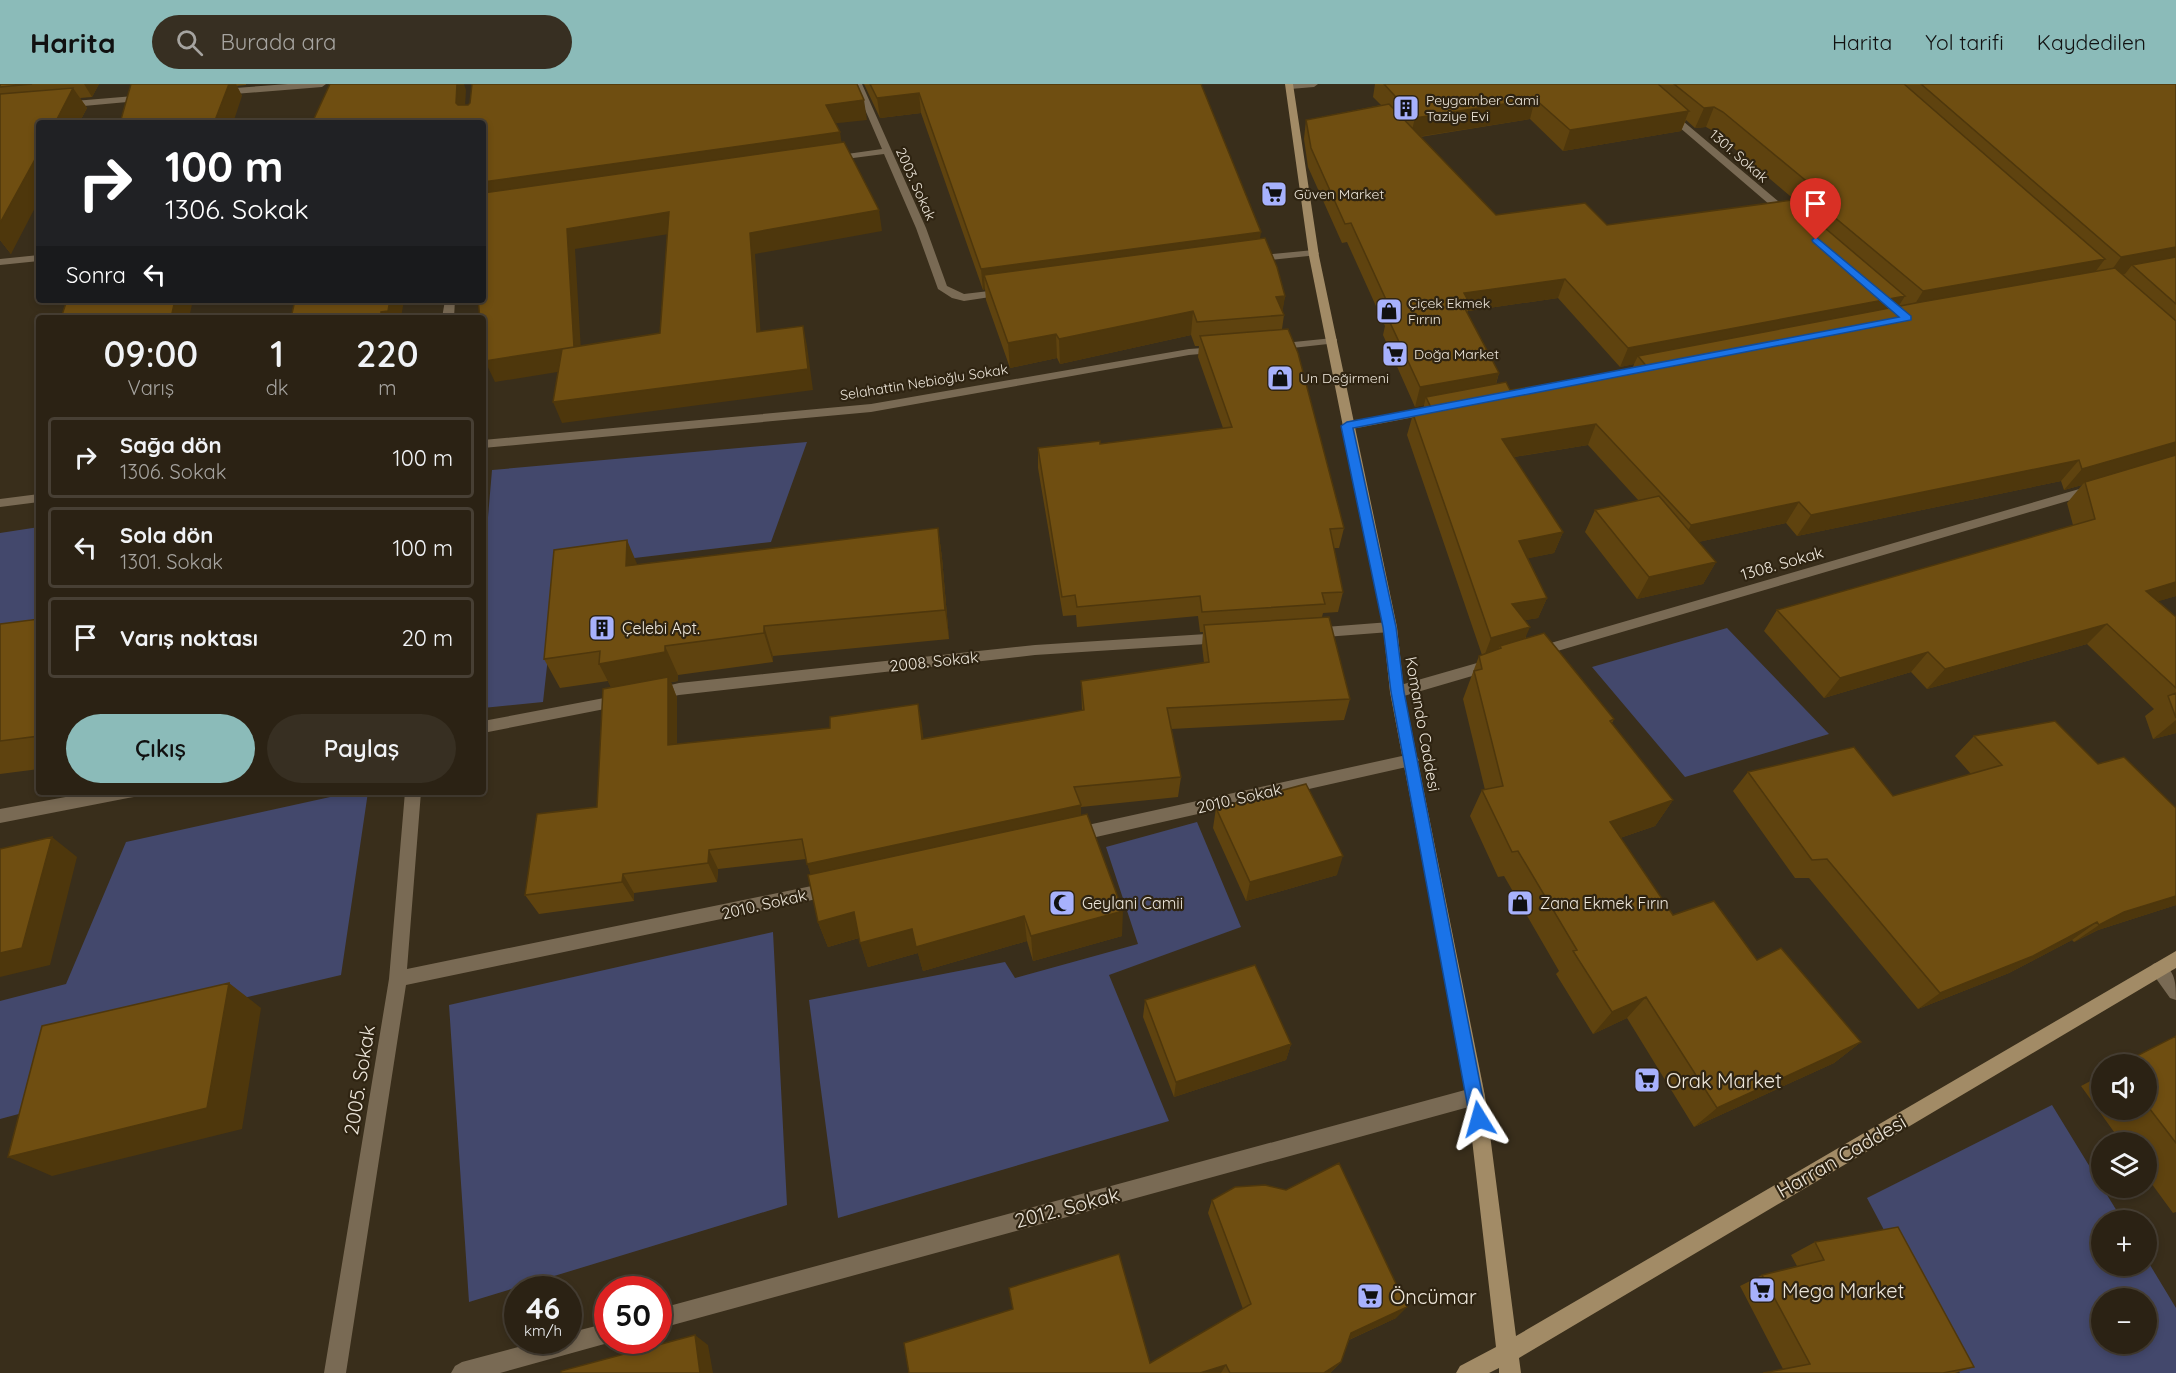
<!DOCTYPE html>
<html lang="tr">
<meta charset="utf-8">
<style>
body{margin:0;font-family:Quicksand,sans-serif;background:#372f22;color:#f1f3f6;height:100vh;display:flex;flex-direction:column;font-size:22px;white-space:nowrap}
*{box-sizing:border-box;margin:0}
p{font-size:20px;color:#a6a4a0}
.icon{flex:none;width:33px;height:33px;fill:none;stroke:currentColor;stroke-width:2;stroke-linecap:round;stroke-linejoin:round}
.map{position:relative;flex:1;overflow:hidden}
.side{position:absolute;left:36px;top:231px;width:450px;height:480px;display:flex;flex-direction:column;background:#2b2214;border-radius:6px;box-shadow:0 3px 9px #0003,0 0 0 2px #473f34}
.side>*{flex:none}
.guide{position:absolute;left:36px;top:36px;width:450px;height:183px;border-radius:6px;box-shadow:0 3px 9px #0003,0 0 0 2px #473f34;background:#202124;color:#fff;overflow:hidden}
.controls{position:absolute;left:2091px;top:970px;display:grid;gap:12px}
.controls a{display:grid;place-items:center;width:66px;height:66px;border-radius:50%;background:#2b2214;box-shadow:0 3px 9px #0003,0 0 0 2px #473f34;font-size:30px}
.speed{position:absolute;left:504px;top:1192px;display:flex;gap:12px;font-size:30px;font-weight:700;text-align:center}
.speed>*{display:grid;place-content:center;width:78px;height:78px;border-radius:50%;background:#2b2214;box-shadow:0 3px 9px #0003,0 0 0 2px #473f34;line-height:1}
.speed small{font-size:15px;font-weight:400}
.speed .limit{border:9px solid #d22;background:#fff;color:#111}
.pin{position:absolute;display:grid;place-items:center;width:51px;height:51px;color:#fff;margin:-62px -26px;border-radius:50% 50% 50% 0;rotate:-45deg;box-shadow:0 0 6px #0007}
.pin .icon{rotate:45deg}
.me{position:absolute;width:66px;margin:-33px;rotate:352deg;stroke-linejoin:round;filter:drop-shadow(0 0 4px #0008)}
.turn{display:flex;align-items:center;gap:21px;height:126px;padding:0 30px;font-size:27px}
.turn .icon{width:78px;height:78px;stroke-width:2.5}
.turn b{display:block;font-size:42px;line-height:51px}
.then{display:flex;align-items:center;height:57px;padding:0 30px;background:#0003;gap:12px;font-size:22px}
.eta{display:flex;justify-content:space-evenly;align-items:center;height:102px;text-align:center}
.eta b{font-size:36px;font-weight:600;line-height:42px}
.cta{display:flex;gap:12px;margin-top:auto;padding:12px 30px}
.cta a{flex:1;height:69px;border-radius:36px;background:#8bbbb9;color:#111;font-size:24px;font-weight:600;line-height:69px;text-align:center}
.cta a+a{background:#372f22;color:#f1f3f6}
ul{padding:0;list-style:none}
li{display:flex;align-items:center;gap:18px;height:81px;margin:0 12px 9px;padding:0 18px;border:3px solid #473f34;border-radius:6px}
li div{flex:1}
li b{display:block;font-size:22px}
li em{font-style:normal}
header{display:flex;align-items:center;gap:36px;box-sizing:border-box;height:84px;padding:0 30px;background:#8bbbb9;color:#111}
header strong{font-size:28px}
nav{display:flex;gap:33px;margin-inline-start:auto;font-size:21px}
.search{width:420px;height:54px;background:#372f22;display:flex;align-items:center;gap:15px;box-sizing:border-box;padding:0 21px;border-radius:33px;color:#a6a4a0;font-size:22px}
.map>svg:first-child{display:block}
</style>
<header>
<strong>Harita</strong>
<div class="search"><svg class="icon" aria-label="search" viewBox="0 0 24 24"><circle cx="10" cy="10" r="6"/><path d="M15 15l6 6"/></svg>Burada ara</div>
<nav><a>Harita</a><a>Yol tarifi</a><a>Kaydedilen</a></nav>
</header>
<div class="map">
<svg width="2176" height="1289" viewBox="0 0 2176 1289">
<rect width="100%" height="100%" fill="#392e1b"/>
<path fill="#43486c" fill-rule="evenodd" d="M807 358 771 458 558 483 543 618 483 624V492L492 386Z
M39 443V552L0 556V449Z
M1727 544 1829 650 1685 693 1592 583Z
M353 708H368L341 891 66 956 41 1024 0 1035V917L66 900 126 758Z
M1197 738 1241 843 1109 891 1169 1037 838 1134 809 916 1005 878 1015 894 1138 860 1106 763Z
M773 848 787 1121 469 1218 449 921Z
M2052 1021 2123 1137H2102V1182H2146L2147 1176 2176 1224V1289H1960L1867 1114ZM2102 1215H2146V1260H2102Z"/>
<g fill="none" stroke-linecap="round" stroke-linejoin="round">
<path fill="#796a54" fill-rule="evenodd" d="M288 0H326L322 3 221 11 217 8 221 5Z
M854 0H862L926 144 947 202 964 210 1006 205 1011 208 1010 210 964 217 952 214 938 205 916 144 884 70 830 77V73L833 72 882 65Z
M1287 0H1318L1314 3 1290 5 1287 4Z
M146 11 151 14 149 16 62 24 57 21 62 18Z
M1665 27H1671L1791 128V132H1783L1665 31Z
M1314 166 1319 169 1318 171 1252 178 1247 175 1252 172Z
M39 171V177L0 181V175Z
M445 216H455L454 234H442Z
M1333 254 1337 255V259L1274 266 1268 263 1274 260Z
M1217 263 1221 264V268L1189 271 871 328 483 364V356L871 320 1189 265Z
M1442 320 1446 321V327L1347 346 1341 342 1347 338Z
M2093 401 2099 405 2098 408 1537 573 1530 568 1537 563Z
M39 410V418L0 423V415Z
M1390 538 1397 543 1390 548 1312 554 1305 549 1312 544Z
M1222 549 1229 554 1222 559 1035 571 679 611 655 616 650 614 648 610 650 606 679 599 1035 561Z
M1491 575 1496 577 1498 581 1496 585 1397 614 1392 612 1390 608 1392 604 1397 602Z
M620 611 625 613 627 617 625 621 483 649V637Z
M1411 670 1416 672 1419 676 1416 680 1411 682 1074 758 1068 756 1066 751 1068 746 1074 744Z
M93 708H136L134 713 128 714 0 739V725Z
M405 708H421L407 885 831 798 837 800 839 805 837 810 831 812 406 901 346 1289H324L389 895Z
M2159 878C2176 885 2176 900 2176 916L2170 914 2150 886 2153 880Z
M1476 1003 1483 1006 1485 1012 1483 1018 1476 1021 658 1245V1225Z
M608 1239V1257H614L608 1259 500 1289H451L455 1282 462 1278 541 1257H568V1249Z"/>
<path fill="#a28b66" fill-rule="evenodd" d="M1285 0H1293L1319 172 1397 543 1404 608 1485 1012 1516 1252 2176 867V884L1519 1274 1521 1289H1499V1284L1489 1289H1456L1460 1282 1496 1263 1467 1012 1390 608 1383 543 1309 172Z"/>
</g>
<path fill="#5f430f" fill-rule="evenodd" d="M0 0H99L92 13 80 14 87 24 79 39H39L11 170 0 156Z
M131 0H246V1L237 2 242 12Z
M864 0H1201L1260 155 1285 212 1282 227 1284 231 1282 245 1344 444 1339 464H1334L1343 508 1338 528 1323 529 1322 533 1350 615 1344 636 1171 645 1181 693 1178 713 1081 723V731L1122 852 1033 877 1027 857 923 887 918 869 868 883 859 854 828 863 818 838 811 791 806 775 718 785 717 798 634 809V817L539 830 525 811 597 723 611 603 608 597 560 604 544 575 637 481 938 444 942 474 949 555 773 572V578L678 591V597L671 598 677 614V660L830 644 918 620 923 655 1082 627 1081 597 1204 579 1202 562 1203 548H1200L1198 532 1077 543 1076 531 1063 532 1038 384V364L1100 360 1223 344 1198 273 1199 262H1195L1191 251 1060 280 1057 274 1010 284 986 216 985 205 983 206 921 29 880 34Z
M1375 0H2176V512L2158 517 2176 533V649L2153 655 2145 632 2154 625 2087 560 1927 605 1911 588 1824 614 1764 547 1777 526 2073 441 2067 419 2082 401 2064 406 2061 397 1797 452 1786 439 1698 458 1716 478 1703 500 1637 515 1585 448 1595 426 1639 417 1588 361 1514 373 1563 448 1554 469 1528 474 1547 514 1538 534 1525 536 1526 554 1614 635 1612 639 1673 716 1655 742 1620 754 1673 831 1757 876 1861 958 1834 979 1694 1043 1627 934 1593 950 1556 890 1559 887 1504 792 1498 793 1470 732 1482 706H1485L1463 615 1479 572 1482 571 1407 351 1413 330 1422 329 1424 321 1415 323 1383 251 1385 242 1347 158 1342 159 1308 83 1304 55 1306 36 1381 21 1373 13ZM1530 35 1563 67 1681 47 1686 36 1695 44 1706 43 1715 48 1803 123 1802 125 1607 141 1496 131 1420 53ZM1558 214 1620 283 1634 280 1632 286 1510 306 1496 300 1499 289 1467 228 1468 227Z
M39 535V685L0 690V540Z
M1974 652 2098 680 2176 724V821L2098 846 2074 858 2072 856 2009 889 1918 925 1809 794H1795L1733 707 1748 688 1893 712 1971 690 1955 672Z
M1216 724 1337 791 1246 817 1213 744Z
M1145 916 1291 960 1286 976 1174 1013 1143 933Z
M2176 952V1128L2173 1129 2146 1092V1059H2122L2081 1002 2102 991V1026H2146V981Z
M1212 1116 1396 1234 1349 1256 1341 1278 1330 1289H909L1150 1279 1243 1225 1208 1129Z
M1815 1158 1974 1283 1955 1289H1763L1783 1285 1740 1202 1762 1191 1797 1182 1791 1171Z"/>
<path fill="#4e370c" d="M84 0H99L92 13Z
M229 0H236L242 12 233 39H214Z
M457 0H464L466 6 464 39 456 19Z
M73 4 87 24 79 39H55Z
M919 9 921 29 880 34 877 14Z
M1535 15 1530 35 1410 54 1415 34Z
M864 16 867 36 829 40 826 21Z
M1714 23 1706 43 1695 44 1704 24Z
M1689 27 1681 47 1563 67 1570 46Z
M840 48 843 68 483 120V98Z
M39 68V116L11 170 0 156V139Z
M879 126 882 147 755 170 762 268 757 248 750 149Z
M669 128 675 149 575 165 582 284 495 298 485 277 567 145Z
M1261 148 1258 168 984 191 985 205 983 206 981 185Z
M2176 163V180L2132 181 2125 190 2106 194 2121 173Z
M2105 175 2089 196 1910 228 1923 207Z
M1565 195 1558 214 1468 227 1470 220 1464 209Z
M1285 212 1282 231 1276 213Z
M1905 212 1893 231 1638 272 1634 280 1620 283 1628 264Z
M175 216H193L189 234H171Z
M390 216H404L401 234H381V228Z
M1193 227 1191 251 1060 280 1059 255Z
M803 242 807 262 813 306 562 339 553 318Z
M1056 250 1057 274 1010 284 1008 259Z
M1499 289 1493 308 1426 313 1424 321 1415 323 1420 303Z
M1596 340 1588 361 1495 376 1502 355Z
M2176 358V373L2085 398 2082 401 2064 406 2082 385Z
M2079 376 2061 397 1797 452 1811 431Z
M1799 418 1786 439 1680 462 1691 441Z
M938 444 942 474 949 555 945 526Z
M1563 448 1554 469 1511 478 1519 457Z
M627 456 640 487 626 482Z
M1716 478 1703 500 1637 515 1649 493Z
M2176 498V512L2126 527 2146 507Z
M1547 514 1538 534 1503 540 1512 520Z
M2107 540 2087 560 1927 605 1945 585Z
M764 542 773 572V578L764 549Z
M1530 543 1521 564H1501L1500 562 1496 571 1483 575 1491 554Z
M665 562 678 591V597L671 598 677 614V682L668 661 614 609 599 580Z
M1928 568 1911 588 1824 614 1840 594Z
M918 620 922 641 926 675 922 655Z
M2176 636V649L2153 655Z
M1673 716 1655 742 1593 763 1610 738Z
M1081 721V741L814 799 807 780Z
M52 753 77 773 50 881 0 893V869Z
M709 766 718 785 717 798 708 779Z
M1343 772 1337 791 1246 817 1250 798Z
M623 790 634 809V817L622 798Z
M2176 812V821L2098 846 2074 858 2099 841 2124 828Z
M1123 827 1122 852 1033 877 1031 852Z
M854 828 862 853 828 863 818 838Z
M1024 832 1027 857 923 887 916 863Z
M2097 838 2072 856 2009 889 1918 925 1940 909Z
M912 845 918 869 868 883 860 859Z
M229 899 261 924 242 1045 52 1092 8 1073Z
M1646 913 1627 934 1593 950 1612 928Z
M1861 958 1834 979 1694 1043 1717 1024Z
M1291 960 1286 976 1174 1013 1176 998Z
M1407 1223 1396 1234 1342 1259 1351 1249Z
M695 1251 708 1261 713 1289H700Z
M1341 1278 1330 1289H1324Z
M1226 1281 1221 1289H1200Z"/>
<path fill="#6f4e11" stroke="#4e370c" stroke-width="1.5" d="M0 0H32L0 3Z
M131 0H229L214 39H120Z
M330 0H457L456 19 458 21H468L470 19 472 0H857L864 16 826 21 840 48 483 98V39H312Z
M870 0H1201L1261 148 981 185 919 9 877 14Z
M1384 0H1658L1689 27 1570 46 1535 15 1415 34Z
M1674 0H1904L2105 175 1923 207 1809 112 1822 110 1723 28 1714 23 1704 24Z
M1921 0H2176V163L2121 173Z
M73 4 55 39H39V68L0 139V10Z
M1389 20 1496 131 1585 119 1607 141 1792 116 1905 212 1628 264 1565 195 1464 209 1470 220 1463 221 1499 289 1420 303 1387 232 1393 231 1351 139 1345 140 1311 64 1306 36Z
M844 58 879 126 750 149 757 248 803 242 808 285 553 318 562 265 660 249 669 128 567 145 574 263 485 277 483 256V234H480L478 216H483V109Z
M1265 154 1277 183 1285 212 1276 213 1284 231 1197 238 1193 227 1059 255 1056 250 1008 259 984 191Z
M2176 173V220L2132 181Z
M2115 184 2176 237V358L2082 385 2079 376 1811 431 1799 418 1691 441 1596 340 1502 355 1563 448 1519 457 1547 514 1512 520 1530 543 1491 554 1413 330 1433 328 1426 313 1506 298 1510 306 1648 284 1638 272 1921 218Z
M67 216H175L171 234H61Z
M295 216H390L388 227 381 228V234H291Z
M1288 245 1298 269 1344 444 1330 445 1343 508 1322 509 1325 520 1202 528 1200 512 1077 523 1075 511 1062 513 1038 364 1100 357V360L1232 343 1200 252Z
M2176 371V498L2146 507 2176 533V604L2107 540 1945 585 1928 568 1840 594 1777 526 2095 435 2085 398Z
M1659 412 1716 478 1649 493 1595 426Z
M938 444 945 526 764 542V549L665 562V568L599 580 600 567 544 575 554 466 627 456 626 482Z
M1329 533 1350 615 1167 624 1181 693 1074 703 1081 721 807 780 802 755 709 766 708 779 623 790 622 798 525 811 537 730 597 723 603 605 668 593V661L830 644V633L918 620 922 655 1084 626 1081 597 1209 578 1204 541Z
M39 535V652L0 657V540Z
M1544 549 1614 635 1610 637 1673 716 1610 738 1673 831 1714 817 1757 876 1781 864 1861 958 1717 1024 1646 913 1612 928 1573 867 1577 866 1518 767 1512 768 1482 706 1503 702 1474 587 1482 585 1479 572 1501 564 1500 562Z
M2176 609V634L2168 612Z
M2055 637 2098 680 2124 673 2176 724V812L2124 828 2099 841 2097 838 2033 872 1940 909 1827 775 1812 776 1748 688 1854 663 1893 712 2002 681 1974 652Z
M1306 700 1343 772 1250 798 1216 724Z
M1087 730 1123 827 1031 852 1024 832 916 863 912 845 860 859 854 828 818 838 808 791Z
M52 753 22 864 0 869V765Z
M1255 881 1291 960 1176 998 1145 916Z
M229 899 207 1024 8 1073 42 942Z
M2176 952V1059L2146 1020V981H2119Z
M1339 1079 1407 1223 1351 1249 1341 1278 1324 1289H1230L1226 1281 1200 1289H909L904 1259 1013 1225 1009 1204 1119 1170 1150 1279 1251 1220 1212 1116 1235 1103 1265 1101 1286 1106Z
M1898 1143 1974 1283 1943 1289H1763L1810 1280 1762 1191 1824 1176 1815 1158Z
M695 1251 700 1289H561V1287Z"/>
<path fill="#1a73e8" stroke="#114b97" stroke-width="1.5" d="M1816 153 1911 232V236L1353 344 1396 543 1404 608 1487 1035 1485 1041 1479 1044 1473 1041 1470 1035 1391 608 1383 543 1341 342 1347 338 1899 233 1813 158 1812 156Z"/>
<defs>
<symbol id="building-square" viewBox="-11 -11 22 22"><rect x="-9" y="-9" width="18" height="18" rx="4" fill="#a7b1fc" stroke="#2f2412"/><path d="M-4-6H4V6H1V3H-1V6H-4ZM-2.5-4.3h1.7v1.8h-1.7ZM.8-4.3h1.7v1.8H.8ZM-2.5-1h1.7V.8h-1.7ZM.8-1h1.7V.8H.8Z" fill="#111"/></symbol>
<symbol id="supermarket-square" viewBox="-11 -11 22 22"><rect x="-9" y="-9" width="18" height="18" rx="4" fill="#a7b1fc" stroke="#2f2412"/><path d="M-6-5.5h2.5l.6 2H6L4.5 2H-2.5L-4.4-4H-6ZM-1.5 3.2a1.3 1.3 0 1 0 .1 0ZM3 3.2a1.3 1.3 0 1 0 .1 0Z" fill="#111"/></symbol>
<symbol id="shop-square" viewBox="-11 -11 22 22"><rect x="-9" y="-9" width="18" height="18" rx="4" fill="#a7b1fc" stroke="#2f2412"/><path d="M-5-2.5h2.3a2.7 3.5 0 0 1 5.4 0H5L5.5 6h-11ZM-1.5-2.5h3a1.5 2.3 0 0 0-3 0Z" fill="#111"/></symbol>
<symbol id="mosque-square" viewBox="-11 -11 22 22"><rect x="-9" y="-9" width="18" height="18" rx="4" fill="#a7b1fc" stroke="#2f2412"/><path d="M3.5-4.9A6 6 0 1 0 3.5 4.9A5 5 0 1 1 3.5-4.9Z" fill="#111"/></symbol>
</defs>
<g fill-rule="evenodd">
<use href="#building-square" x="1391" y="9" width="30" height="30"/>
<use href="#supermarket-square" x="1259" y="95" width="30" height="30"/>
<use href="#shop-square" x="1374" y="212" width="30" height="30"/>
<use href="#supermarket-square" x="1380" y="255" width="30" height="30"/>
<use href="#shop-square" x="1265" y="279" width="30" height="30"/>
<use href="#building-square" x="587" y="529" width="30" height="30"/>
<use href="#mosque-square" x="1047" y="804" width="30" height="30"/>
<use href="#shop-square" x="1505" y="804" width="30" height="30"/>
<use href="#supermarket-square" x="1632" y="981" width="30" height="30"/>
<use href="#supermarket-square" x="1747" y="1191" width="30" height="30"/>
<use href="#supermarket-square" x="1355" y="1197" width="30" height="30"/>
</g>
<g text-anchor="middle" dominant-baseline="central" stroke-width="4.5" stroke-linejoin="round" paint-order="stroke">
<g font-size="14" fill="#ede6da" stroke="#2f2412" text-anchor="start">
<text x="1426" y="16">Peygamber Cami<tspan x="1426" dy="16">Taziye Evi</tspan></text>
<text x="1294" y="110">Güven Market</text>
<text x="1408" y="219">Çiçek Ekmek<tspan x="1408" dy="16">Fırrın</tspan></text>
<text x="1414" y="270">Doğa Market</text>
<text x="1300" y="294">Un Değirmeni</text>
</g>
<g font-size="14" fill="#ede6da" stroke="#2f2412">
<text transform="translate(1739 72) rotate(41)">1301. Sokak</text>
<text transform="translate(916 100) rotate(66)">2003. Sokak</text>
<text transform="translate(924 298) rotate(-9)">Selahattin Nebioğlu Sokak</text>
</g>
<g font-size="16" fill="#ede6da" stroke="#2f2412">
<text transform="translate(1782 479) rotate(-16)">1308. Sokak</text>
<text transform="translate(934 577) rotate(-6)">2008. Sokak</text>
<text transform="translate(1423 640) rotate(80)">Komando Caddesi</text>
<text transform="translate(1239 714) rotate(-13)">2010. Sokak</text>
<text transform="translate(764 820) rotate(-13)">2010. Sokak</text>
</g>
<g font-size="16" fill="#ede6da" stroke="#2f2412" text-anchor="start">
<text x="622" y="544">Çelebi Apt.</text>
<text x="1082" y="819">Geylani Camii</text>
<text x="1540" y="819">Zana Ekmek Fırın</text>
</g>
<g font-size="20" fill="#ede6da" stroke="#2f2412">
<text transform="translate(359 996) rotate(-81)">2005. Sokak</text>
<text transform="translate(1841 1072) rotate(-30)">Harran Caddesi</text>
<text transform="translate(1067 1123) rotate(-15)">2012. Sokak</text>
</g>
<g font-size="20" fill="#ede6da" stroke="#2f2412" text-anchor="start">
<text x="1666" y="996">Orak Market</text>
<text x="1782" y="1206">Mega Market</text>
<text x="1390" y="1212">Öncümar</text>
</g>
</g>
</svg>
<div class="controls">
<a><svg class="icon" aria-label="sound" viewBox="0 0 24 24"><path d="M4 9h4l5-4v14l-5-4H4zM17 9q2 3 0 6"/></svg></a>
<a><svg class="icon" aria-label="layers" viewBox="0 0 24 24"><path d="M12 4l9 5-9 5-9-5zM3 14l9 5 9-5"/></svg></a>
<a>+</a>
<a>−</a>
</div>
<div class="speed"><div>46<small>km/h</small></div><div class="limit">50</div></div>
<div class="pin" style="left:1816px;top:156px;background:#d93025"><svg class="icon" aria-label="arrive" viewBox="0 0 24 24"><path d="M6 21V4h12l-3 4 3 4H6"/></svg></div>
<svg class="me" style="left:1479px;top:1035px" viewBox="-20 -20 40 40"><path d="M0-17L14 15 0 8-14 15z" fill="#1a73e8" stroke="#fff" stroke-width="4"/></svg>
<div class="guide">
<div class="turn"><svg class="icon" aria-label="right" viewBox="0 0 24 24"><path d="M7 20v-9h11M14 6l5 5-5 5"/></svg><div><b>100 m</b>1306. Sokak</div></div>
<div class="then">Sonra<svg class="icon" aria-label="left" viewBox="0 0 24 24"><path d="M17 20v-9H6M10 6l-5 5 5 5"/></svg></div>
</div>
<section class="side">
<div class="eta">
<div><b>09:00</b><p>Varış</p></div>
<div><b>1</b><p>dk</p></div>
<div><b>220</b><p>m</p></div>
</div>
<ul>
<li><svg class="icon" aria-label="right" viewBox="0 0 24 24"><path d="M7 20v-9h11M14 6l5 5-5 5"/></svg><div><b>Sağa dön</b><p>1306. Sokak</p></div><em>100 m</em></li>
<li><svg class="icon" aria-label="left" viewBox="0 0 24 24"><path d="M17 20v-9H6M10 6l-5 5 5 5"/></svg><div><b>Sola dön</b><p>1301. Sokak</p></div><em>100 m</em></li>
<li><svg class="icon" aria-label="arrive" viewBox="0 0 24 24"><path d="M6 21V4h12l-3 4 3 4H6"/></svg><div><b>Varış noktası</b></div><em>20 m</em></li>
</ul>
<div class="cta"><a>Çıkış</a><a>Paylaş</a></div>
</section>
</div>
